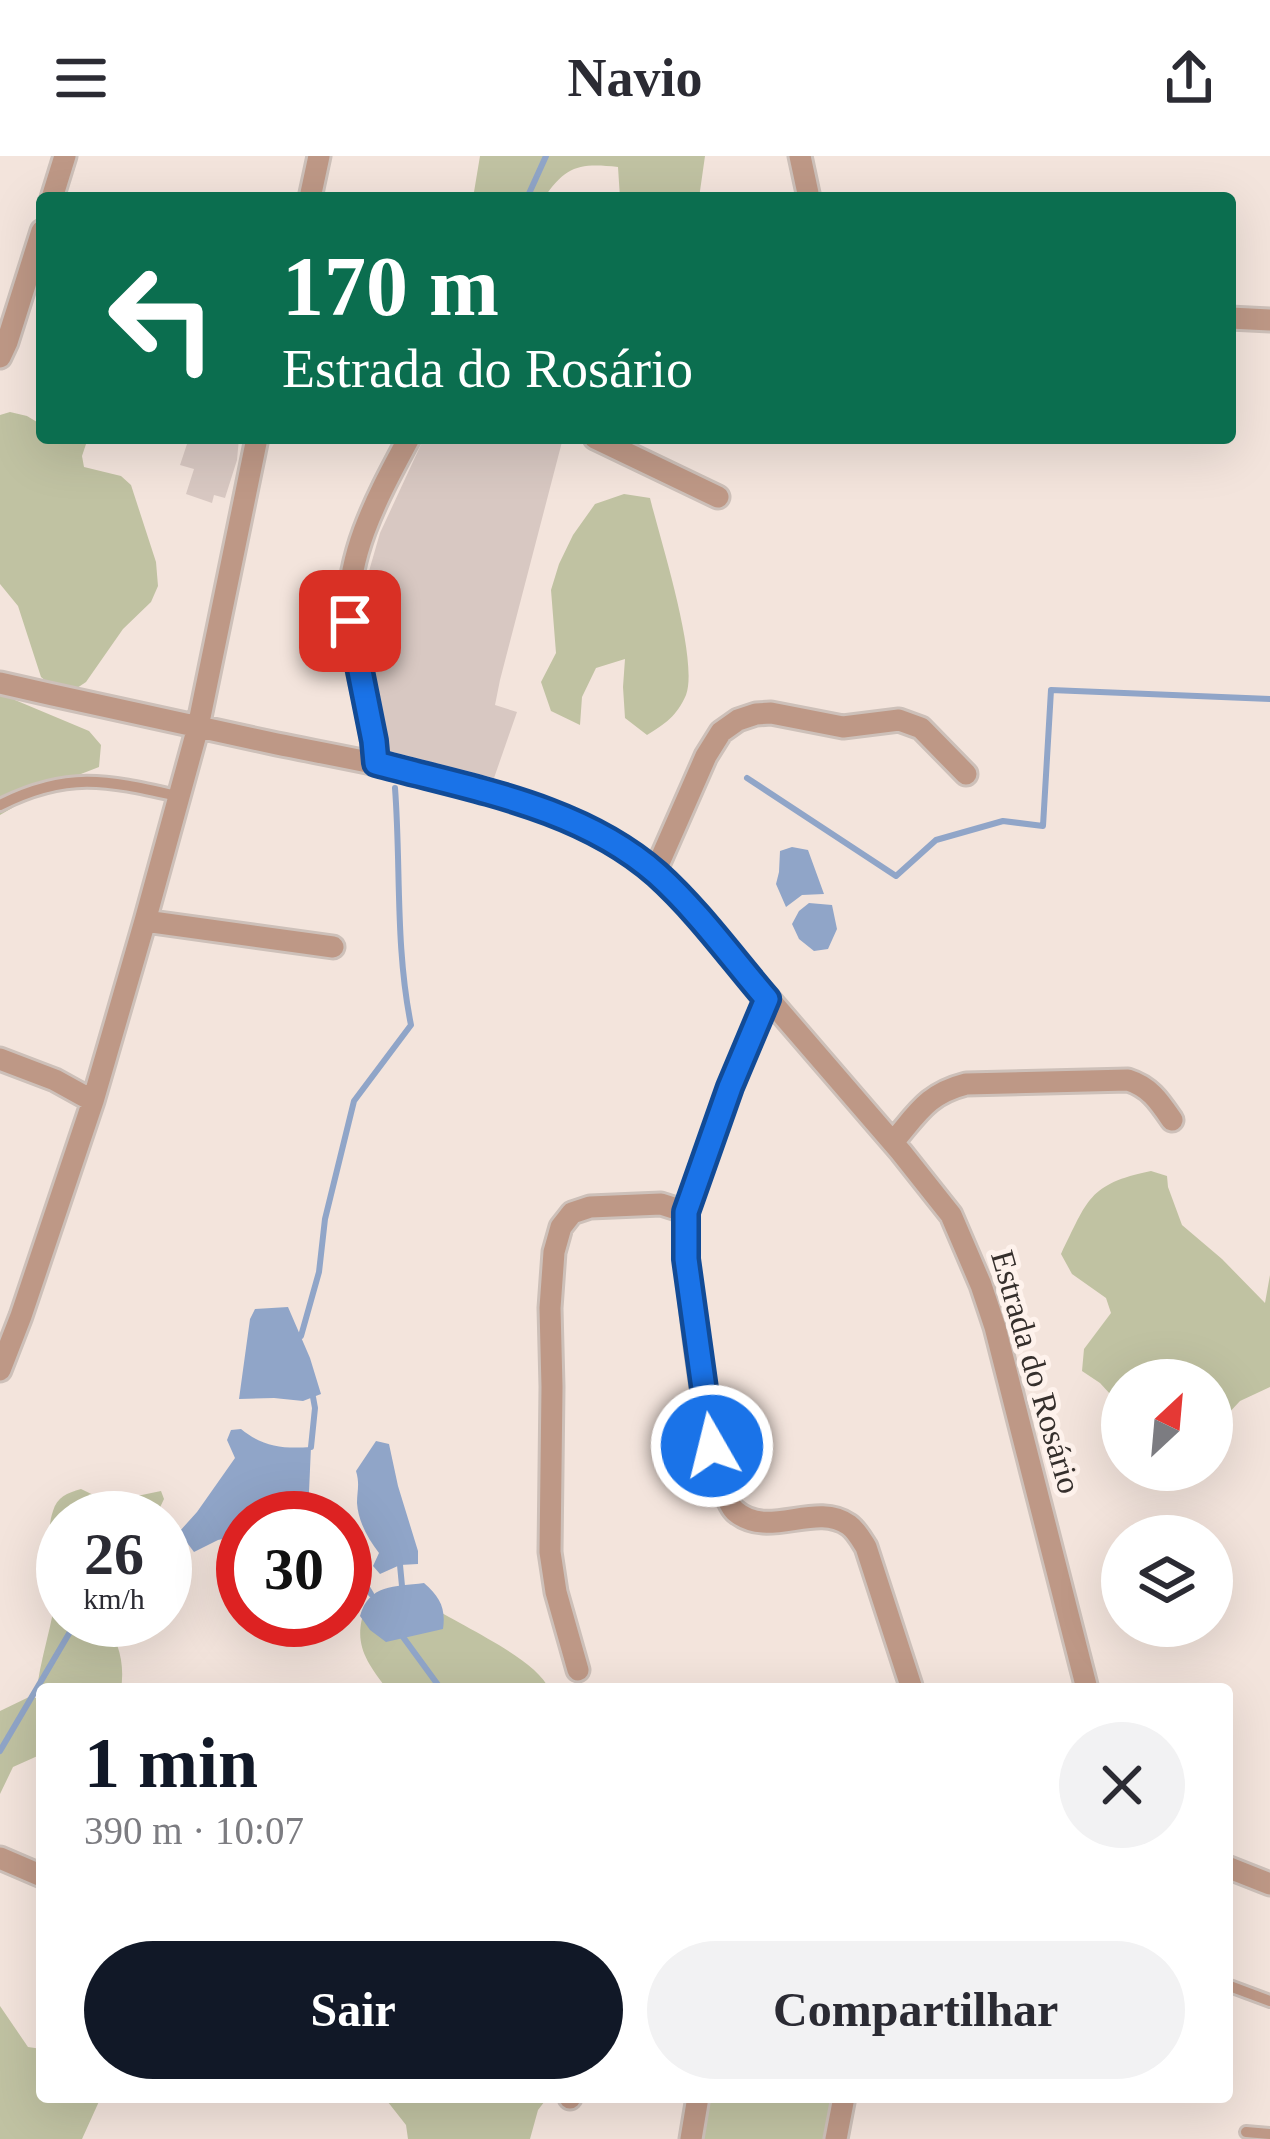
<!DOCTYPE html>
<html lang="pt">
<meta charset="utf-8">
<style>
body{margin:0;font-family:Georgia,serif;background:#f2f2f3;color:#2b2b33;height:100vh;display:flex;flex-direction:column;font-size:45px;white-space:nowrap}
*{box-sizing:border-box;margin:0}
p{font-size:39px;color:#7c7c81}
.icon{flex:none;width:66px;height:66px;fill:none;stroke:currentColor;stroke-width:2;stroke-linecap:round;stroke-linejoin:round}
.map{position:relative;flex:1;overflow:hidden}
.side{position:absolute;left:36px;top:1527px;width:1197px;height:420px;display:flex;flex-direction:column;background:#fff;border-radius:12px;box-shadow:0 12px 48px #0002}
.side>*{flex:none}
.top-card{position:absolute;left:36px;top:36px;width:1200px;height:252px;border-radius:12px;box-shadow:0 12px 48px #0002;background:#0b6e4f;color:#fff;overflow:hidden}
.needle{width:78px;rotate:26deg}
.controls{position:absolute;left:1101px;top:1203px;display:grid;gap:24px}
.controls a{display:grid;place-items:center;width:132px;height:132px;border-radius:50%;background:#fff;box-shadow:0 12px 48px #0002;font-size:60px}
.speed{position:absolute;left:36px;top:1335px;display:flex;gap:24px;font-size:60px;font-weight:700;text-align:center}
.speed>*{display:grid;place-content:center;width:156px;height:156px;border-radius:50%;background:#fff;box-shadow:0 12px 48px #0002;line-height:1}
.speed small{font-size:30px;font-weight:400}
.speed .limit{border:18px solid #d22;background:#fff;color:#111}
.pin{position:absolute;display:grid;place-items:center;width:102px;height:102px;color:#fff;margin:-51px;border-radius:24px;box-shadow:0 6px 18px #0006}
.me{position:absolute;width:132px;margin:-66px;rotate:352deg;stroke-linejoin:round;filter:drop-shadow(0 0 9px #0008)}
.turn{display:flex;align-items:center;gap:42px;height:252px;padding:0 48px;font-size:54px}
.turn .icon{width:156px;height:156px;stroke-width:2.5}
.turn b{display:block;font-size:84px;line-height:102px}
.round{display:grid;place-items:center;flex:none;width:126px;height:126px;border-radius:63px;background:#f2f2f3}
.summary{display:flex;align-items:center;justify-content:space-between;height:204px;padding:0 48px}
h1{font-size:72px;font-weight:600;line-height:90px;color:#111827}
.cta{display:flex;gap:24px;margin-top:auto;padding:24px 48px}
.cta a{flex:1;height:138px;border-radius:72px;background:#111827;color:#fff;font-size:48px;font-weight:600;line-height:138px;text-align:center}
.cta a+a{background:#f2f2f3;color:#2b2b33}
header{display:flex;justify-content:space-between;align-items:center;height:156px;padding:0 48px;background:#fff;font-size:54px;font-weight:600}
.map>svg:first-child{display:block}
</style>
<header><svg class="icon" aria-label="menu" viewBox="0 0 24 24"><path d="M4 6h16M4 12h16M4 18h16"/></svg>Navio<svg class="icon" aria-label="share" viewBox="0 0 24 24"><path d="M12 15V3M7 8l5-5 5 5M5 13v7h14v-7"/></svg></header>
<div class="map">
<svg width="1270" height="1983" viewBox="0 0 1270 1983">
<rect width="100%" height="100%" fill="#f3e4dc"/>
<path fill="#c0c2a2" d="M480 0H705L699 42H620L618 11C579 7 566 10 544 42H473Z
M10 256 27 260 42 269V282H88L82 300 84 311 121 320 131 329 156 406 158 430 151 446 123 473 86 526 77 532 57 534 41 521 18 450 0 428V259Z
M624 338 650 342C660 383 699 504 686 539 677 560 665 568 647 579L625 562 623 531 625 503 596 512 582 541 580 569 551 555 541 526 556 497 551 434 559 408 573 379 595 348Z
M0 528 15 544 89 575 101 589 99 611 50 630 0 659Z
M1151 1015 1167 1020 1168 1031 1182 1069 1222 1103 1265 1147 1270 1119V1231L1240 1245 1212 1275V1224H1122V1251L1100 1227 1082 1215 1084 1193 1111 1157 1106 1142 1072 1118 1061 1098C1088 1044 1088 1028 1151 1015Z
M81 1333 108 1346 161 1335 164 1343 155 1362H63V1464H102C119 1483 125 1508 121 1533H42V1545L38 1544 42 1553V1598L13 1611 0 1638V1555L29 1541 36 1542C39 1503 54 1467 57 1429 60 1401 43 1383 53 1355 57 1341 67 1337 81 1333Z
M427 1448C457 1468 536 1502 549 1533H387C365 1504 352 1486 366 1450Z
M0 1850 28 1891 42 1893V1941H101L82 1983H0Z
M384 1941H548L538 1954 530 1983H408L406 1969Z
M699 1941H847L834 1983H704Z"/>
<path fill="#90a5c8" d="M792 691 808 694 824 738 802 739 786 751 776 728 779 716 780 695Z
M809 747 832 749 837 773 828 793 814 795 799 783 792 768 799 755Z
M288 1151 310 1202 321 1238 303 1245 274 1242 239 1243 250 1163 255 1153Z
M241 1273C263 1291 283 1293 311 1291L308 1358C285 1358 283 1345 258 1349L248 1362H243L242 1379 218 1384 194 1396 179 1376 197 1356 235 1302 227 1284 231 1274Z
M376 1285 389 1288 398 1330 418 1395V1408L400 1409 380 1418 373 1410 379 1397C368 1383 358 1365 357 1347 357 1335 360 1328 356 1315Z
M424 1427C440 1441 446 1452 443 1473L386 1486 370 1474 360 1460C369 1428 394 1431 424 1427Z"/>
<g fill="none" stroke-linecap="round" stroke-linejoin="round">
<path stroke="#90a5c8" stroke-width="6" d="M527 42 546 0
M747 622 896 720 936 684 1003 665 1043 670 1051 534 1270 543
M301 1180 319 1116 325 1063 354 945 411 869C395 790 401 711 395 632
M311 1291 315 1252 313 1241
M308 1358 317 1362
M165 1378 179 1376
M345 1396 371 1438
M400 1409 402 1430
M403 1481 441 1533
M0 1595 77 1464"/>
</g>
<path fill="#d8c8c2" d="M189 282H239L237 304 225 342 214 339 212 347 186 338 194 313 180 309Z
M424 282H563L500 524 495 549 517 556 494 622 389 595 367 483 364 444 367 422 380 377Z"/>
<g fill="none" stroke-linecap="round" stroke-linejoin="round">
<defs>
<path id="service" d="M0 649C68 615 106 624 177 640
M1227 1829 1270 1845
M1246 1976 1270 1978"/>
<path id="minor" d="M800 0 809 42
M52 42 65 0
M310 42 319 0
M1230 162 1270 164
M0 201 7 186 42 75
M595 282 718 341
M0 527C92 548 184 568 277 588 396 612 559 637 654 716 666 725 676 737 687 748L901 996 951 1059 981 1129 995 1171 1087 1533
M375 607C372 560 355 515 350 468 343 402 379 338 409 282
M655 716 706 600 721 576 738 564 756 558 771 557 843 571 899 564 921 572 966 618
M145 765 333 791
M767 843C745 897 722 950 703 1006 698 1022 689 1041 686 1058 681 1098 710 1333 735 1355 768 1384 815 1345 849 1369 856 1374 861 1383 866 1391L912 1533
M0 903 55 924 93 945
M893 986C918 957 927 938 966 928L1128 924C1150 931 1159 945 1172 964
M0 1214 21 1160 93 945 145 765 198 571 257 282
M578 1514 556 1436 550 1396 552 1231 550 1152 554 1096 561 1071 572 1057 590 1051 661 1048 686 1056
M0 1702 42 1720
M1227 1711 1270 1728
M570 1942V1941
M691 1983 698 1941
M836 1983 844 1941"/>
</defs>
<use href="#service" stroke="#cdc0b9" stroke-width="16"/>
<use href="#minor" stroke="#cdc0b9" stroke-width="27"/>
<use href="#service" stroke="#be9886" stroke-width="10"/>
<use href="#minor" stroke="#be9886" stroke-width="21"/>
</g>
<g fill="none" stroke-linecap="round" stroke-linejoin="round">
<defs>
<path id="route" d="M350 465 374 585 376 607C471 633 580 650 657 718 698 755 731 801 767 843L730 931 686 1056V1103L712 1290"/>
</defs>
<use href="#route" stroke="#114b97" stroke-width="30"/>
<use href="#route" stroke="#1a73e8" stroke-width="21"/>
</g>
<g text-anchor="middle" dominant-baseline="central" stroke-width="10" stroke-linejoin="round" paint-order="stroke">
<g font-size="33" fill="#352f2c" stroke="#fef2ec">
<text transform="translate(1036 1216) rotate(74)">Estrada do Rosário</text>
</g>
</g>
</svg>
<div class="controls">
<a><svg class="needle" viewBox="-14 -14 28 28"><path d="M0-13l5 13h-10z" fill="#e53935"/><path d="M0 13l5-13h-10z" fill="#7c7c81"/></svg></a>
<a><svg class="icon" aria-label="layers" viewBox="0 0 24 24"><path d="M12 4l9 5-9 5-9-5zM3 14l9 5 9-5"/></svg></a>
</div>
<div class="speed"><div>26<small>km/h</small></div><div class="limit">30</div></div>
<div class="pin" style="left:350px;top:465px;background:#d93025"><svg class="icon" aria-label="arrive" viewBox="0 0 24 24"><path d="M6 21V4h12l-3 4 3 4H6"/></svg></div>
<svg class="me" style="left:712px;top:1290px" viewBox="-20 -20 40 40"><circle r="17" fill="#1a73e8" stroke="#fff" stroke-width="3"/><path d="M0-11L8 9 0 5-8 9z" fill="#fff"/></svg>
<div class="top-card">
<div class="turn"><svg class="icon" aria-label="left" viewBox="0 0 24 24"><path d="M17 20v-9H6M10 6l-5 5 5 5"/></svg><div><b>170 m</b>Estrada do Rosário</div></div>
</div>
<section class="side">
<div class="summary"><div><h1>1 min</h1><p>390 m · 10:07</p></div><a class="round"><svg class="icon" aria-label="close" viewBox="0 0 24 24"><path d="M6 6l12 12M18 6L6 18"/></svg></a></div>
<div class="cta"><a>Sair</a><a>Compartilhar</a></div>
</section>
</div>
